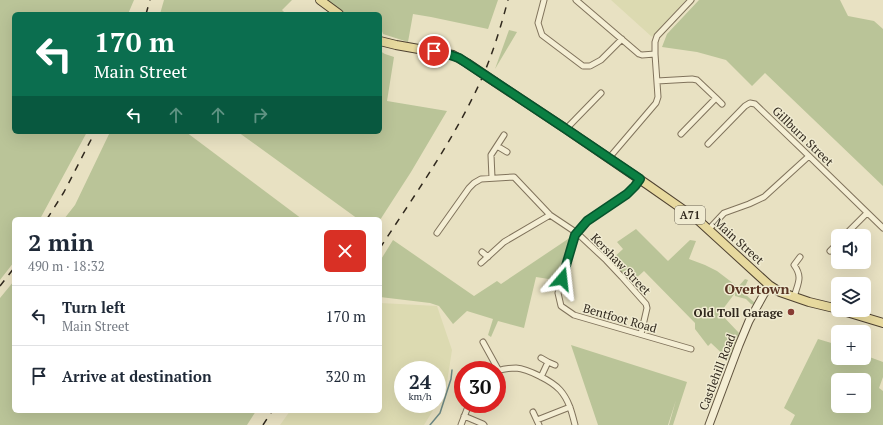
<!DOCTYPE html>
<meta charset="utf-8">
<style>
body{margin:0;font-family:"PT Serif",serif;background:#f6f6f7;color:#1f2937;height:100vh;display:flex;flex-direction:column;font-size:15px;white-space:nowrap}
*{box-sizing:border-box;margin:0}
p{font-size:13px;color:#747a83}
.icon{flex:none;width:22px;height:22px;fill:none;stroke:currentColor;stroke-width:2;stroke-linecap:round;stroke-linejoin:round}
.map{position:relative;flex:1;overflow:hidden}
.drawer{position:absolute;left:12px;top:217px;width:370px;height:196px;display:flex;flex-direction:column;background:#fff;border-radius:6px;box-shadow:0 4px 16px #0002}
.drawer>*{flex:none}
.guide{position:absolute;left:12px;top:12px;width:370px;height:122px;border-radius:6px;box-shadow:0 4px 16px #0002;background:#0b6e4f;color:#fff;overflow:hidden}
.controls{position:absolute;left:831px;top:229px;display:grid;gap:8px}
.controls a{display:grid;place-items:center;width:40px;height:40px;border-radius:6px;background:#fff;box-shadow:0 4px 16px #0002;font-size:20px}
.speed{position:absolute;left:394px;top:361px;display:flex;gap:8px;font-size:20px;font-weight:700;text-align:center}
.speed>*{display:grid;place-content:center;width:52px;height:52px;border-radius:50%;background:#fff;box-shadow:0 4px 16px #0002;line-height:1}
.speed small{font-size:10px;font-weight:400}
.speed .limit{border:6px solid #d22;background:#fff;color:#111}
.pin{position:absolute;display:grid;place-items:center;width:34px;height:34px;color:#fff;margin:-17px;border:2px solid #fff;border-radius:50%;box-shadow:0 1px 4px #0007}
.me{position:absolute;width:44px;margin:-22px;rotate:17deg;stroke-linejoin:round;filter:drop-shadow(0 0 3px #0008)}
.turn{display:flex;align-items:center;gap:14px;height:84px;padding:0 16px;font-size:18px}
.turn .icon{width:52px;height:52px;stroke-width:2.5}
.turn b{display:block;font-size:28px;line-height:34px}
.lanes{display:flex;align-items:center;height:38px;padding:0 16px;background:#0003;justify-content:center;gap:20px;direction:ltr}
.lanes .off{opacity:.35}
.round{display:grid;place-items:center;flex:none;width:42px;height:42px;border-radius:6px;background:#f6f6f7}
.overview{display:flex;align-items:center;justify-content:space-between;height:68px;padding:0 16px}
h1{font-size:24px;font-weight:700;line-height:30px}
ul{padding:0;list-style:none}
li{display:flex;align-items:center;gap:12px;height:60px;padding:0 16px;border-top:1px solid #e0e1e3}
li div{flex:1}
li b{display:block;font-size:15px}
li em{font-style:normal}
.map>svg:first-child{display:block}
</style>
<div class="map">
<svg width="883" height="425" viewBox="0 0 883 425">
<rect width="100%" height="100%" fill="#e8e1c2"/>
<path fill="#dcdab1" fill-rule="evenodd" d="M611 0H686L652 37Z
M380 303 437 306 452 350 446 389 424 425H280L290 411H380ZM403 370H437V404H403Z"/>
<path fill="#bac498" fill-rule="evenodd" d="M0 0H134L128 14H14V132H87L40 219H14V262L0 280Z
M164 0H292L282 10 286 14H160Z
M327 0H498L488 29 431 17 413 14 408 42 383 34 382 31 380 30V14H346Z
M699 0H840L848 16 874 21 883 29V186L765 73 752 86 726 60 697 52 662 47 667 34Z
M509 30 517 32 495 69Z
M380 51 385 54 394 57 387 101 447 111 411 172 380 220V219H358L238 132H380Z
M110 132H186L302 219H64L75 205Z
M636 229 668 261 690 240 696 241 689 259 705 265 717 271 738 287 745 279 748 280 743 291 746 295 755 303 754 305 751 304 746 299 735 296V293L720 313 739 333 729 360 711 343 708 346 695 329V323L644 271 631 283 610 261 623 249 617 242Z
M571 237 555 280 536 277 524 328 498 321 491 337 488 335 493 319 467 311 453 324 439 306 430 303 380 297V261L393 240 474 296 497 281 501 284Z
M14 281V411H256L247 425H0V298Z
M818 339 838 345V358H864V355L883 362V377L879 388 883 391V425H790L795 415 784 408ZM838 380H864V406H838Z
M571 345 687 382 673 425H669L676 400 668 425H598Z"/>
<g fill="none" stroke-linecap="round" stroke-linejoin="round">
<path stroke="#6d8884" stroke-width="1.5" d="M430 425 440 413 451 379 452 370"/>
<defs>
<path id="street" d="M544 0 538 23 542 35 583 66H590L601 60 622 39
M576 0 639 54 642 55 655 54V42L657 36 691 0
M657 81 692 79 697 80 716 98
M566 129 601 93
M681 134 716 98 722 104
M708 144 745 106 750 103 755 104 809 156 883 228
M497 146 507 152
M609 158 656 103 658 97 655 54
M492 178 491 155 504 135
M640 179 635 186 627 194 587 221 575 235 558 293 561 306 574 315 691 349
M709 229 724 213 749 204 764 197 809 156
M437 233 469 188 474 183 481 179 514 177 550 215 577 233 606 260 622 277 646 304 647 308 641 334
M844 236 867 213
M830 251 838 243
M482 252 488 257
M481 263 504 242 550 215
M794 297C798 283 803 277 794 265L800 257
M483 342 499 371
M541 358 548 362 555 365
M497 371C503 369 509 368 516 368 528 369 552 381 560 390 569 400 572 413 575 425
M541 377 548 362
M533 412 539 425
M464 416 483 424 484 425
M537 420 570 407
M461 425 469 404"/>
<path id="secondary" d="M709 425 739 345 749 321 769 285"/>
<path id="primary" d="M320 0 339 14
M380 41 396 45 447 54 453 55 467 63
M495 82 566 129 648 185 698 220 769 285 780 292 809 302 838 309
M840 310 883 323"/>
</defs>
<use href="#street" stroke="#80735c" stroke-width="7"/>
<use href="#secondary" stroke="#61543f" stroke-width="9"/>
<use href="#primary" stroke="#4e4130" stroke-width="10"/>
<use href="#street" stroke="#f4eed4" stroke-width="5"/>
<use href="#secondary" stroke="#f4eed4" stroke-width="7"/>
<use href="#primary" stroke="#e7d99e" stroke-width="8"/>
<path stroke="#31291e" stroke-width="1.5" stroke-dasharray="7 7" stroke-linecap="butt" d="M146 14 150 0
M47 219 64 192 95 132
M380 248C416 193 455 138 482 78 493 53 501 26 508 0
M0 286 14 268
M263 425 272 411"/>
<defs>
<path id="primary-bridge" d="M467 63 495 82"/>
</defs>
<use href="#primary-bridge" stroke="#4e4130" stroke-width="10" stroke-linecap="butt"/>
<use href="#primary-bridge" stroke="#e7d99e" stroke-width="8"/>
</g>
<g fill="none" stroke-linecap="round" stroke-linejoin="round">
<defs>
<path id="route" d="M434 51 447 54 459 58 566 129 640 179 635 186 627 194 587 221 575 235 562 279"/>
</defs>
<use href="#route" stroke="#07532c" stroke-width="10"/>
<use href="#route" stroke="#0b8043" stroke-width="7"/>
</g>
<circle fill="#873c33" stroke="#f0ebd1" stroke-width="1.5" cx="791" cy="312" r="4"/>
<g text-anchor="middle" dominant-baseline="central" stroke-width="3" stroke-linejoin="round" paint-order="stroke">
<rect fill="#f0ebd1" stroke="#6a6354" stroke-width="1" x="675" y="206" width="30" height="18" rx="3"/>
<g font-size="11" font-weight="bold" fill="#31291e">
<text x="690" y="215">A71</text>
</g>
<g font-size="12" fill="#31291e" stroke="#f0ebd1">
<text transform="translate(803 136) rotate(44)">Gillburn Street</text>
<text transform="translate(739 241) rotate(42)">Main Street</text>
<text transform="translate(621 264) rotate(46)">Kershaw Street</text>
<text transform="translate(620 318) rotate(16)">Bentfoot Road</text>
<text transform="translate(717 372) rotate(-69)">Castlehill Road</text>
</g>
<g font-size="12" font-weight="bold" fill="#31291e" stroke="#f0ebd1" text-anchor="end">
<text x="783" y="312">Old Toll Garage</text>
</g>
<g font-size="14" font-weight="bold" fill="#593423" stroke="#f0ebd1">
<text x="757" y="288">Overtown</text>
</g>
</g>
</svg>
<div class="controls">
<a><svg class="icon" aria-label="sound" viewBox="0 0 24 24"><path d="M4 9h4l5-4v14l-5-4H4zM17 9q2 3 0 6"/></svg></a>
<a><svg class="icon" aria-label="layers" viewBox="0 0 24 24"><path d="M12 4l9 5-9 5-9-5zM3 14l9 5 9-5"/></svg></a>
<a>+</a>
<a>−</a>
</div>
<div class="speed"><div>24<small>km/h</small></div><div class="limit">30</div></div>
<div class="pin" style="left:434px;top:51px;background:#d93025"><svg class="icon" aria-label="arrive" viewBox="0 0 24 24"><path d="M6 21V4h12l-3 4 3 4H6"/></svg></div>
<svg class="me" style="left:562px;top:279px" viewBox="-20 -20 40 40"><path d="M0-17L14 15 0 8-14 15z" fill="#0b8043" stroke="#fff" stroke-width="4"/></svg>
<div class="guide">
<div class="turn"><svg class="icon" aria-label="left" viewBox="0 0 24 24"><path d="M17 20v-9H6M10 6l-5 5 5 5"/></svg><div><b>170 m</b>Main Street</div></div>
<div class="lanes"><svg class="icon" aria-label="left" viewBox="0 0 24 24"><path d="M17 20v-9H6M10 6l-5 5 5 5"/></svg><svg class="icon off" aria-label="ahead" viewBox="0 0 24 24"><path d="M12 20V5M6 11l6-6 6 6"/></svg><svg class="icon off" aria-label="ahead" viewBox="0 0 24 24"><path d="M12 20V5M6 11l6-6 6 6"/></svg><svg class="icon off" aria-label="right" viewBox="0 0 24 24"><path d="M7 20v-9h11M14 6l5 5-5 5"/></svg></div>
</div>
<section class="drawer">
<div class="overview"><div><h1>2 min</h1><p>490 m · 18:32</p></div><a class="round" style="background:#d93025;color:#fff"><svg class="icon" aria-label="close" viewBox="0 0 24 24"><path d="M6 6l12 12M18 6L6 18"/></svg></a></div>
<ul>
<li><svg class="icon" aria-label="left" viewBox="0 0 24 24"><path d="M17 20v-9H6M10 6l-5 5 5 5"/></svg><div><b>Turn left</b><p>Main Street</p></div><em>170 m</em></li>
<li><svg class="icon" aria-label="arrive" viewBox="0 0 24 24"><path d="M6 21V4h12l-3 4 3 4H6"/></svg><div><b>Arrive at destination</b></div><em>320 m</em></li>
</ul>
</section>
</div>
